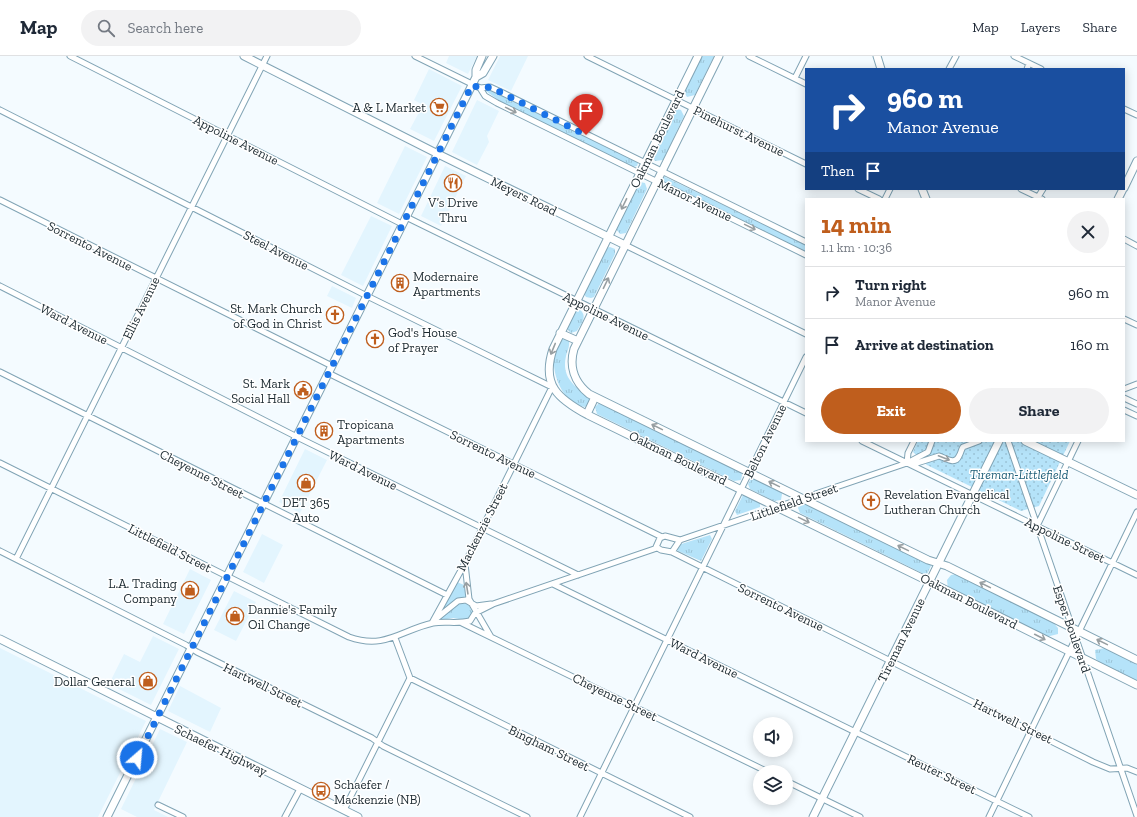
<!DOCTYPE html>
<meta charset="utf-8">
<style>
body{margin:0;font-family:"Zilla Slab",serif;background:#f2f2f3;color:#1f2937;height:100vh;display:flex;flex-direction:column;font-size:15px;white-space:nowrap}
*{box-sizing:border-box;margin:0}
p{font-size:13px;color:#747a83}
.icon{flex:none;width:22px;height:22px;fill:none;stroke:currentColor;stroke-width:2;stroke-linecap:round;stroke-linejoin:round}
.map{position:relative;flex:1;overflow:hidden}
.panel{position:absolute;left:805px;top:142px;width:320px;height:244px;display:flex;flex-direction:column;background:#fff;border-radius:0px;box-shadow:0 2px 10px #0003}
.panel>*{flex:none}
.banner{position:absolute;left:805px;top:12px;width:320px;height:122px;border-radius:0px;box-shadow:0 2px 10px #0003;background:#1a4fa0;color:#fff;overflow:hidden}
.tools{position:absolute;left:753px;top:661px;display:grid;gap:8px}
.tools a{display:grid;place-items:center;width:40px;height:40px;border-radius:50%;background:#fff;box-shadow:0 2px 10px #0003;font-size:20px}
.pin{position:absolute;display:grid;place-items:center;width:34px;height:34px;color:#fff;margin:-41px -17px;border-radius:50% 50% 50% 0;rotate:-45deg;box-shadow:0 0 4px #0007}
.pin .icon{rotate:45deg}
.me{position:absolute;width:44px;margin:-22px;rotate:27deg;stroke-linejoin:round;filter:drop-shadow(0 0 3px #0008)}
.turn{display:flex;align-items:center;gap:14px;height:84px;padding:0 16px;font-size:18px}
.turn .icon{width:52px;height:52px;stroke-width:2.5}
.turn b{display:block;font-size:28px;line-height:34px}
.then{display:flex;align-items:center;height:38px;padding:0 16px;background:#0003;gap:8px;font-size:15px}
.round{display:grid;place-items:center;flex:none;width:42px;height:42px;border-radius:21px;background:#f2f2f3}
.overview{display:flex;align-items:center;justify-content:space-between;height:68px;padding:0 16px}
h1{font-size:24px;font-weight:800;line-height:30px;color:#bf5e1d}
.cta{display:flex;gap:8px;margin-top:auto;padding:8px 16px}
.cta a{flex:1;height:46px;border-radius:24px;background:#bf5e1d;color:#fff;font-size:16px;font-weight:800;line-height:46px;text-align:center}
.cta a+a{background:#f2f2f3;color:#1f2937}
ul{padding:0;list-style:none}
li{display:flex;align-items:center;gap:12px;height:52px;padding:0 16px;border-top:1px solid #e0e1e3}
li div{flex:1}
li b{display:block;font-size:15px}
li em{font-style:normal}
header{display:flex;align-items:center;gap:24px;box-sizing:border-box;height:56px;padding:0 20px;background:#fff;border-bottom:1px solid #e0e1e3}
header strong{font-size:19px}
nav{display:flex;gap:22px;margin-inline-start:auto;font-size:14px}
.search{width:280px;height:36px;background:#f2f2f3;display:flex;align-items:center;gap:10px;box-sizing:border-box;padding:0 14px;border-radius:22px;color:#747a83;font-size:15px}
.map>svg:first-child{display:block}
</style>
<header>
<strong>Map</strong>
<div class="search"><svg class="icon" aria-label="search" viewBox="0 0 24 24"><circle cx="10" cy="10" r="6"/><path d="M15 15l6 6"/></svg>Search here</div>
<nav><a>Map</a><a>Layers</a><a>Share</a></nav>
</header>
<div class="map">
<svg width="1137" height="761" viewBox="0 0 1137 761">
<defs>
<pattern id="grass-tufts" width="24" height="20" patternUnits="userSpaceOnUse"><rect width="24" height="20" fill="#b5e3f9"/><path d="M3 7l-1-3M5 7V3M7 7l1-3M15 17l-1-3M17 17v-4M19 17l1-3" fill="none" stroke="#9bc3d6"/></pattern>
<pattern id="park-dots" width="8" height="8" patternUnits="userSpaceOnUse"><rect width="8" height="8" fill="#b5e3f9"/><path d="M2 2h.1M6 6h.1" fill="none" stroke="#9bc3d6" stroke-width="1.8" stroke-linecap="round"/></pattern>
</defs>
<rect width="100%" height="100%" fill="#f4fbff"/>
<path fill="#e3f5fe" d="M449 0H477L468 18 446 7Z
M500 0H528L511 35 488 24Z
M429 13 462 30 434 85 410 73 423 49 414 44Z
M477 44 499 55 487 80 489 86 477 109 452 96Z
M405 90 427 101 399 158 377 147Z
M445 110 466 120 441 170 421 160Z
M371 160 392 170 363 230 341 219Z
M332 230 356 242 352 252 327 240Z
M305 393 327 404 300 457 279 446Z
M262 478 283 489 264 527 243 516Z
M190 513 211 524 184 578 163 568Z
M234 535 256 546 236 585 214 574Z
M153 580 179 593 151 649 109 628 124 598 140 606Z
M0 592 146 665 98 761H0Z
M180 630 221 652 210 676 168 655Z
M160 673 187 686 154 754 168 761H137L121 753Z"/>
<path fill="url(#grass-tufts)" d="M701 0H714L695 39 687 41 684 36Z
M488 33 635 105 638 107 637 110 633 111 501 46 486 35Z
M677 53 681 54 684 60 663 104 655 105 652 100 674 55Z
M663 120 806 189V196L667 128 662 125Z
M640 126 645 127 647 133 626 177 620 178 616 173Z
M610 191 615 193V198L594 241 591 242 586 241 584 238 606 192Z
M580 254C588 260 581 268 577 275L571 277 566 272 575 255Z
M564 283 569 285C570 291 567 295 566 300 561 322 575 330 589 342V347L585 351C565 349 553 322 554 305 554 297 558 291 561 284Z
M599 347 740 415 742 419 741 424 734 425 597 358 595 351Z
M751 423H755L781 435 782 438 781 444 774 445 750 433 748 428Z
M743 439H746L760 447V451L737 459 735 455Z
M804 447 930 508 931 510 927 518H924L800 457 798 452 800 448Z
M710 479 712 483 701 505 676 494 678 489Z
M957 518 1052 565 1058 572V578L1046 581 948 533 947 524 951 519Z
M457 526 464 529 467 543 456 544 442 554Z
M460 547 468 548 473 557 472 561 465 564 453 562 441 564 440 562Z
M1105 592 1137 606V626L1100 607 1096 603 1095 594Z"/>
<path fill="url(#park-dots)" d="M918 385H1070L1039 450 1021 455 927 409 913 396Z"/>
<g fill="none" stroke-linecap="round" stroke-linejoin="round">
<defs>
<path id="street" d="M70 0 402 168
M415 0 480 32 490 31 503 37 806 186
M587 0 806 108
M749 0 806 28
M1014 0 1041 13
M949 13 956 0
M1027 13 1029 7
M795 22 806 0
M480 32 485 40 497 47 806 199
M1124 53 1137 59
M0 54 367 240 552 331 465 507 432 567
M858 133 879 143
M1021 133 1042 143
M1038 141 1043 133
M885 143 890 133
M0 144 332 310
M406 161 806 357
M1124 183 1137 190
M625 189 806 278
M0 230 297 381 578 519
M1124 263 1137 269
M0 316 447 539
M328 317 662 481
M1124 333 1137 328
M1124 342 1137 348
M1124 354 1137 360
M862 385 1137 519
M1008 385 1137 760
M0 407 349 581C385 594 401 574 433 567 445 565 458 568 470 565L475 557 493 548 657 492
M907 407 908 397 914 385
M908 407H917L939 400C944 401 955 410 959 400 961 397 961 394 963 391L979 385
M1037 470 1078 385
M680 484 665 480 660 482 656 491 661 494 672 496 680 484 907 407 928 396 932 385
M0 495 186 589 197 596 372 682 383 690 527 761
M672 496 1093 706 1110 713 1127 712 1137 716
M16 503 267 0
M465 508 469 543 491 581
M553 528 1029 761
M437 562 458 545 466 544 476 550 491 548
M462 567 768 716
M410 622 690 761
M786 725 860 761
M158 749 183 761
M344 754 410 622 395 582
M285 761 300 733
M580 761 806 301
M989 761 1137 456"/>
<path id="secondary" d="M244 0 438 98 625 189
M698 0 553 293C541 329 558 343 588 359L930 526 1137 629
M719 0 574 293C569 310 574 326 589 338L928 504 947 510 1137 604
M877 0 881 13
M476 21 483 17 493 0
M1124 132 1137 105
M922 133 926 143
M1118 143 1123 133
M560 277 578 285
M587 358 595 341
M1025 385 1137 439
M0 583 358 761
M107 761 461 51 476 21V14L482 0
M813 761 999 385"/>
</defs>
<use href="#street" stroke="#81a4b5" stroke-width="7"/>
<use href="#secondary" stroke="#81a4b5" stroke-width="9"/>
<use href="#street" stroke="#fff" stroke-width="5"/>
<use href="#secondary" stroke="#fff" stroke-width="7"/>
</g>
<defs><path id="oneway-shaft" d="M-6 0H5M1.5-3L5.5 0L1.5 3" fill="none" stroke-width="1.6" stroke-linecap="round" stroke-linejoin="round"/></defs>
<g stroke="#989fa2">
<use href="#oneway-shaft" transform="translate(511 54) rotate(26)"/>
<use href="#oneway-shaft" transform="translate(624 148) rotate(116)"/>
<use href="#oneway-shaft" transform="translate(750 171) rotate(26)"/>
<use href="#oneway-shaft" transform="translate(606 227) rotate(-64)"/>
<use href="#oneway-shaft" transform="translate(553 293) rotate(112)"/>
<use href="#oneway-shaft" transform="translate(657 371) rotate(-154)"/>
<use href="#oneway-shaft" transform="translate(944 402) rotate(21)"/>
<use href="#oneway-shaft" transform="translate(774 428) rotate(-154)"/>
<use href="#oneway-shaft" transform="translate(804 464) rotate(26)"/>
<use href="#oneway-shaft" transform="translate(903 492) rotate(-154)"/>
<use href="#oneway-shaft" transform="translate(985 529) rotate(-154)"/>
<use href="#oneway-shaft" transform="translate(467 532) rotate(-99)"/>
<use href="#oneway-shaft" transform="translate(1040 581) rotate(27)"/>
<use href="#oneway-shaft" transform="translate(1102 586) rotate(-154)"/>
</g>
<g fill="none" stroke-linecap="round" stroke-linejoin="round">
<path stroke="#1a73e8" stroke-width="7" stroke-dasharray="0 12.6" d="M137 702 472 29 480 32 490 31 586 79"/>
</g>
<defs>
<symbol id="supermarket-ring" viewBox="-11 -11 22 22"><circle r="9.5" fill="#fff" stroke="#bf5e1d" stroke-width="1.5"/><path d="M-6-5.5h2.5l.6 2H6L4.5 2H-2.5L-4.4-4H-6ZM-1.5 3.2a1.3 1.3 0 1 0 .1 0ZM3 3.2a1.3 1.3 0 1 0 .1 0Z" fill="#bf5e1d"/></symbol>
<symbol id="restaurant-ring" viewBox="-11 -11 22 22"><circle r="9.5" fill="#fff" stroke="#bf5e1d" stroke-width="1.5"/><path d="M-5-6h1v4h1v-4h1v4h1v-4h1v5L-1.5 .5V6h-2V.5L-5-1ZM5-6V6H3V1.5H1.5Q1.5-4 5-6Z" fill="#bf5e1d"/></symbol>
<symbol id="building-ring" viewBox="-11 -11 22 22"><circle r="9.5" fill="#fff" stroke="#bf5e1d" stroke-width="1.5"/><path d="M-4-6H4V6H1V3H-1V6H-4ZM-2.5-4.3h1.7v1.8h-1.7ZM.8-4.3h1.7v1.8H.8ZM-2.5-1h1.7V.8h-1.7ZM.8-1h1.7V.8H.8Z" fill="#bf5e1d"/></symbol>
<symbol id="church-ring" viewBox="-11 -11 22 22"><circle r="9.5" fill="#fff" stroke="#bf5e1d" stroke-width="1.5"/><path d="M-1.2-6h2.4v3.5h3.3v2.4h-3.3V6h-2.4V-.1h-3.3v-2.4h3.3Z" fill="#bf5e1d"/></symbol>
<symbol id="civic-ring" viewBox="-11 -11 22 22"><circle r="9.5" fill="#fff" stroke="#bf5e1d" stroke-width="1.5"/><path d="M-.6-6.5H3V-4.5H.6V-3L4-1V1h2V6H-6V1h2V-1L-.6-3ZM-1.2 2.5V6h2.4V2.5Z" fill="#bf5e1d"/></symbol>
<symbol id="shop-ring" viewBox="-11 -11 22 22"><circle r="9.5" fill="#fff" stroke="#bf5e1d" stroke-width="1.5"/><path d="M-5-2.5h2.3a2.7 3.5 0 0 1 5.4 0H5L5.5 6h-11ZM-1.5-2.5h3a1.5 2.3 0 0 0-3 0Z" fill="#bf5e1d"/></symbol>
<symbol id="bus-ring" viewBox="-11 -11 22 22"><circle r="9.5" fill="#fff" stroke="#bf5e1d" stroke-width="1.5"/><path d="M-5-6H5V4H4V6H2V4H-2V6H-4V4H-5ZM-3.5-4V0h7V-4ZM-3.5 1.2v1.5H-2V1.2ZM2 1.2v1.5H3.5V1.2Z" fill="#bf5e1d"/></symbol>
</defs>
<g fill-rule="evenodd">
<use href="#supermarket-ring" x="429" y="41" width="20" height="20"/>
<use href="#restaurant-ring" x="443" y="117" width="20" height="20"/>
<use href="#building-ring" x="390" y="217" width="20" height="20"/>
<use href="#church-ring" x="325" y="249" width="20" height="20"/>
<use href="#church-ring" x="365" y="273" width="20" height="20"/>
<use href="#civic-ring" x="293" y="324" width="20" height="20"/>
<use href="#building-ring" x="314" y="365" width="20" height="20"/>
<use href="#shop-ring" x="296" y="417" width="20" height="20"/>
<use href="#church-ring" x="861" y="435" width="20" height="20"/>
<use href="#shop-ring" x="180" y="524" width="20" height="20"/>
<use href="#shop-ring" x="225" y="550" width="20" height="20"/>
<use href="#shop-ring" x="138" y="615" width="20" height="20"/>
<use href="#bus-ring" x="311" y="725" width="20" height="20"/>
</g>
<g text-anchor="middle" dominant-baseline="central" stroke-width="3" stroke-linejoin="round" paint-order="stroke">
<g font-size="13" fill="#1b2930" stroke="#fff" text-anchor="start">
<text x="426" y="51" text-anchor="end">A &amp; L Market</text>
<text x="453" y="146" text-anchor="middle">V’s Drive<tspan x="453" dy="15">Thru</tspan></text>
<text x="413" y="220">Modernaire<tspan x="413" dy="15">Apartments</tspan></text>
<text x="322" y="252" text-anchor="end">St. Mark Church<tspan x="322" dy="15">of God in Christ</tspan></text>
<text x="388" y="276">God's House<tspan x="388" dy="15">of Prayer</tspan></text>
<text x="290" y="327" text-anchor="end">St. Mark<tspan x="290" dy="15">Social Hall</tspan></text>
<text x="337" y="368">Tropicana<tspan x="337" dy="15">Apartments</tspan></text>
<text x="884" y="438">Revelation Evangelical<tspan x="884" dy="15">Lutheran Church</tspan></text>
<text x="306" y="446" text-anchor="middle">DET 365<tspan x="306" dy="15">Auto</tspan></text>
<text x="177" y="527" text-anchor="end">L.A. Trading<tspan x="177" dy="15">Company</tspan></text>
<text x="248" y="553">Dannie's Family<tspan x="248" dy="15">Oil Change</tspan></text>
<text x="135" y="625" text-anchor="end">Dollar General</text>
<text x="334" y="728">Schaefer /<tspan x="334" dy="15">Mackenzie (NB)</tspan></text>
</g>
<g font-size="13" fill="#1b2930" stroke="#fff">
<text transform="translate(739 75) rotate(26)">Pinehurst Avenue</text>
<text transform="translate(657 83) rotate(-64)">Oakman Boulevard</text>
<text transform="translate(236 84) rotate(27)">Appoline Avenue</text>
<text transform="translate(524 140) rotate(26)">Meyers Road</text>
<text transform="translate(695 144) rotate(26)">Manor Avenue</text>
<text transform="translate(90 190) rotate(27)">Sorrento Avenue</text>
<text transform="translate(276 194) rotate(27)">Steel Avenue</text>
<text transform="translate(141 252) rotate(-64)">Ellis Avenue</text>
<text transform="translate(606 260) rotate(26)">Appoline Avenue</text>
<text transform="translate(74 268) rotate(27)">Ward Avenue</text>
<text transform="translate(765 385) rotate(-64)">Belton Avenue</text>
<text transform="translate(493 398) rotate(26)">Sorrento Avenue</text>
<text transform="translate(678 402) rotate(26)">Oakman Boulevard</text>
<text transform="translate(363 414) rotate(26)">Ward Avenue</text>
<text transform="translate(202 418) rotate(27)">Cheyenne Street</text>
<text transform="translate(794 446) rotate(-19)">Littlefield Street</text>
<text transform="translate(482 471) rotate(-63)">Mackenzie Street</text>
<text transform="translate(1065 484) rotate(26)">Appoline Street</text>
<text transform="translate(170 492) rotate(27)">Littlefield Street</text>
<text transform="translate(969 545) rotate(27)">Oakman Boulevard</text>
<text transform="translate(781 551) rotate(26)">Sorrento Avenue</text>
<text transform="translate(1072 573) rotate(71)">Esper Boulevard</text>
<text transform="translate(901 584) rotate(-64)">Tireman Avenue</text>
<text transform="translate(704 602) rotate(26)">Ward Avenue</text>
<text transform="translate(263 629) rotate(26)">Hartwell Street</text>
<text transform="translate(615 641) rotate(26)">Cheyenne Street</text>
<text transform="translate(1013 665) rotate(26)">Hartwell Street</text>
<text transform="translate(549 692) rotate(26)">Bingham Street</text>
<text transform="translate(221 694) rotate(26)">Schaefer Highway</text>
<text transform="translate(942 718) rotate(26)">Reuter Street</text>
</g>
<g font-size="13" font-style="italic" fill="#1c5d77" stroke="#fff">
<text x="1019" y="418">Tireman-Littlefield</text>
</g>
</g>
</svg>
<div class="tools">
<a><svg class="icon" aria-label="sound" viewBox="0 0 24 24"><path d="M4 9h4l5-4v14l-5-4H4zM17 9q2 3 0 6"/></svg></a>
<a><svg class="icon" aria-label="layers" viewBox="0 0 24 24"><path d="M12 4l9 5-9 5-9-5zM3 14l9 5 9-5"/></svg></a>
</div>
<div class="pin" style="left:586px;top:79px;background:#d93025"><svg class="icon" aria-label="arrive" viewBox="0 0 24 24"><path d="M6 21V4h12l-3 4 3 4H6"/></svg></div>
<svg class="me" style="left:137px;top:702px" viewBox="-20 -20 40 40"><circle r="17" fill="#1a73e8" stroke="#fff" stroke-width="3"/><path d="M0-11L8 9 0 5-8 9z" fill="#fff"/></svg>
<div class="banner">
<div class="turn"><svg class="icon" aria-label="right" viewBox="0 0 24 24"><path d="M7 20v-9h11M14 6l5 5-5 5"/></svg><div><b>960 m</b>Manor Avenue</div></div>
<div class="then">Then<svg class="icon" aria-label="arrive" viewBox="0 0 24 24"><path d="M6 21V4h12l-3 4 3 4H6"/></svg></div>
</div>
<section class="panel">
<div class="overview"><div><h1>14 min</h1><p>1.1 km · 10:36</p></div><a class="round"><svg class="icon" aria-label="close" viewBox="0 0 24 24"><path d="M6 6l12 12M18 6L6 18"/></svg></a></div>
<ul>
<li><svg class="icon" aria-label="right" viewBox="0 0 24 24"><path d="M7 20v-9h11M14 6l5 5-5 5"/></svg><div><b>Turn right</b><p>Manor Avenue</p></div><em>960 m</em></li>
<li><svg class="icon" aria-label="arrive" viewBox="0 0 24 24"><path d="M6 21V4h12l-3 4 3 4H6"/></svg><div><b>Arrive at destination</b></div><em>160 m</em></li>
</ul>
<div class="cta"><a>Exit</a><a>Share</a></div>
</section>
</div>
